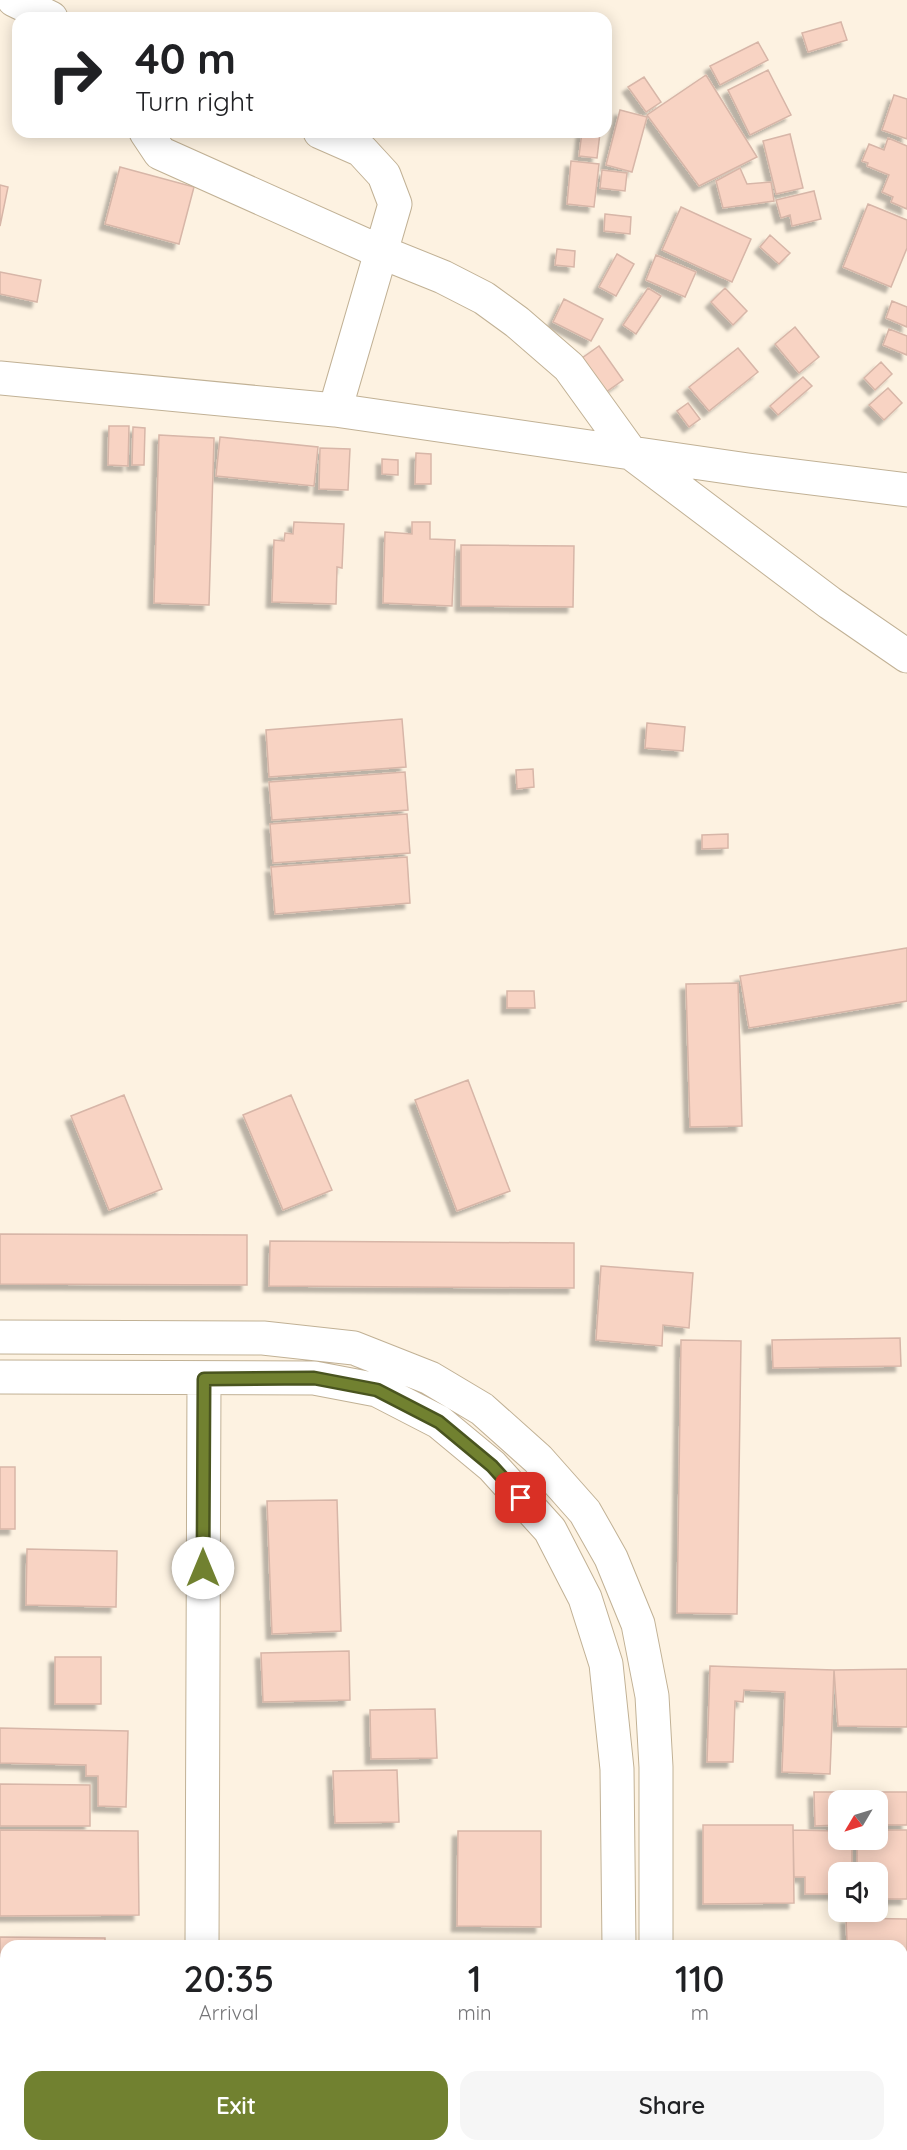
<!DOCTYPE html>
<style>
body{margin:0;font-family:Quicksand,sans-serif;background:#f6f6f6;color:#202124;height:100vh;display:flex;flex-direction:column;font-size:22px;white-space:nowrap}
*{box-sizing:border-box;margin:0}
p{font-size:20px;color:#757577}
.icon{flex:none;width:33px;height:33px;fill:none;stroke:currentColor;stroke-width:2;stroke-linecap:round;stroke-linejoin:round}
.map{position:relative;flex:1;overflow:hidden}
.drawer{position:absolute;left:0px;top:1940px;width:908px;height:212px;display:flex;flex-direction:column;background:#fff;border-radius:18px 18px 0 0;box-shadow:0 3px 15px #0003}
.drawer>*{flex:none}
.hud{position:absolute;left:12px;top:12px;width:600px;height:126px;border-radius:18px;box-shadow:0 3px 15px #0003;background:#fff;color:#202124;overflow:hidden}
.needle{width:39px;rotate:232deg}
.tools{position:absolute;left:828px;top:1790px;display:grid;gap:12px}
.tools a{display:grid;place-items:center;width:60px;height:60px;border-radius:12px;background:#fff;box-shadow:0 3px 15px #0003;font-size:30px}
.pin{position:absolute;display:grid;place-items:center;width:51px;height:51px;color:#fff;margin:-26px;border-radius:12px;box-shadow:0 3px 9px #0006}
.me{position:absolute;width:66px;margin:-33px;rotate:0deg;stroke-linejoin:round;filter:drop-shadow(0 0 4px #0008)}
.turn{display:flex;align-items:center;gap:21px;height:126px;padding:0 24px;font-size:27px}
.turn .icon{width:78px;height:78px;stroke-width:2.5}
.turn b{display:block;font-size:42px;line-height:51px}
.eta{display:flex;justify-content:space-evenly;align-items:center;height:102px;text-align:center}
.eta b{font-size:36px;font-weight:600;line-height:42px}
.cta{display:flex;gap:12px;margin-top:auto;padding:12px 24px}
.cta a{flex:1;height:69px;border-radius:18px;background:#718130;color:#fff;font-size:24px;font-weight:600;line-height:69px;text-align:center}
.cta a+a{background:#f6f6f6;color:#202124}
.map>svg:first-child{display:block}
</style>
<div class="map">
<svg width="907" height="2150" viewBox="0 0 907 2150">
<defs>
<filter id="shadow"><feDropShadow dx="-5.5" dy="5.5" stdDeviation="1.5" flood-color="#0004"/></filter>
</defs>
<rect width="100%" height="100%" fill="#fdf2e1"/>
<path fill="#f8d3c3" stroke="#d7b6a8" stroke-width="1.5" filter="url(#shadow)" d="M841 22 847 40 808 52 802 33Z
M758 42 768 60 720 85 710 66Z
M768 70 791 115 750 135 728 90Z
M706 75 757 157 699 186 647 115Z
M644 77 661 102 646 112 628 87Z
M894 95 907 99V139L882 130Z
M620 110 647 117 632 172 606 165Z
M582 132 600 133 597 158 579 156Z
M790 134 803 188 776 194 763 141Z
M888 138 907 146V209L891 202 893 197 882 192 889 175 867 166 868 163 862 161 869 144 884 150Z
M571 161 599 164 594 207 567 204Z
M120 167 194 187 179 244 105 224Z
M740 168 747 184 771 182 774 201 723 208 716 181Z
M602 170 627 173 625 191 600 188Z
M0 185 8 187 0 226Z
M814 191 821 219 792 226 790 215 781 218 776 200Z
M868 204 907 220V248L891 287 843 267Z
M681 207 751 239 732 282 662 250Z
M605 214 631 217 630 234 604 231Z
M770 235 790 253 779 264 760 247Z
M557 249 575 251 574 267 555 265Z
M617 254 634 264 616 296 599 287Z
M656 255 696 272 685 297 646 280Z
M0 272 41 280 37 302 0 294Z
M648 288 661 296 636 334 623 325Z
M725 288 747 311 733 325 711 302Z
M564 299 603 319 591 341 553 322Z
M892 301 907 307V327L886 318Z
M795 327 819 357 799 373 775 344Z
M889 329 907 336V355L883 345Z
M599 346 623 380 599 397 575 363Z
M738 348 758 372 709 411 689 387Z
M881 362 892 374 875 390 864 378Z
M803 377 812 386 778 415 770 406Z
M888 388 902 403 884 420 869 405Z
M688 403 700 419 689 427 677 411Z
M109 426H129L128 466 108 465Z
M133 427 145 428 144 465H132Z
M159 435 214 438 209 605 154 603Z
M220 437 318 447 314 486 216 476Z
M320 448 350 449 348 490 319 489Z
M416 453 431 454V484H415Z
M382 459 398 460V475L382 474Z
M294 522 344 524 342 568 337 567 336 604 272 602 274 540 284 541 285 533 293 534Z
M412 522H430V539L455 540 452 606 383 603 385 532 412 534Z
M461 545 574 546 573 607 461 606Z
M402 719 406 767 269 777 266 730Z
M647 723 685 727 683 751 645 748Z
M533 769 534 787 517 789 516 770Z
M405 772 408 810 272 820 269 782Z
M407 814 410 853 273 863 270 824Z
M728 834V848L702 849V835Z
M407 857 410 903 275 914 271 867Z
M907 948V1001L749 1028 740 976Z
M738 983 742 1126 690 1127 686 984Z
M507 991H534L535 1008H507Z
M468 1080 510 1191 457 1211 415 1100Z
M124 1095 162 1189 109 1210 71 1116Z
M291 1095 332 1190 283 1210 243 1115Z
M0 1234 247 1235V1285L0 1284Z
M270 1241 574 1243V1288L269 1286Z
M601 1266 693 1273 689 1328 663 1325 662 1346 596 1340Z
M900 1338 901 1366 773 1368 772 1340Z
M681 1340 741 1341 737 1614 677 1613Z
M0 1467H15V1529H0Z
M337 1500 341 1631 272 1634 267 1501Z
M27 1549 117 1551 116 1607 26 1605Z
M349 1651 350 1700 263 1702 261 1653Z
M55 1657H101V1704H55Z
M710 1666 834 1670 830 1774 782 1772 785 1692 744 1690 743 1702 735 1701 733 1762H707Z
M907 1669V1727L838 1726 834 1670Z
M435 1709 437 1758 371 1759 370 1710Z
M0 1728 128 1731 126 1807 98 1806V1776H86V1765L0 1763Z
M397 1770 399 1822 335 1823 333 1771Z
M0 1784 90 1785V1826H0Z
M814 1792H907V1825H878V1800H838V1825L815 1826Z
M703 1825H793L794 1903 703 1904Z
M0 1830 138 1831 139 1915 0 1916Z
M793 1830 838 1831V1839H852V1872H838V1894H805V1877H794Z
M878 1830H907V1899H878V1872H857V1839H878Z
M458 1831H541V1927L457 1926Z
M846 1918 907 1919V1991H902V1946H718V1941L847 1942Z
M0 1937 105 1938V1946H6V1993H0Z
M902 2103H907V2150H899V2145H902Z
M0 2117H6V2145H52V2150H0Z
M52 2145H110V2150H52Z
M450 2145H535V2150H450Z
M667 2145H695V2150H667Z"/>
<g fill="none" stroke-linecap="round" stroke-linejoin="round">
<defs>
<path id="minor" d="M14 0 51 18
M146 132 160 153 381 252 443 277 484 298 517 322 569 367 631 453 830 603 907 656
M320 132 361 150 384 175 395 204 335 410
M0 378 335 410 748 470 907 490
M0 1337 263 1338 354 1348 430 1378 482 1409 538 1459 585 1512 611 1558 638 1624 652 1696 656 1767V1946
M0 1377 314 1378 377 1390 439 1422 492 1466 550 1530 585 1598 606 1664 617 1769 619 1946
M202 1946 204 1379
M201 2150V2145
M621 2150V2145
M655 2150V2145"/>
</defs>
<use href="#minor" stroke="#c1b195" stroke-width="35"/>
<use href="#minor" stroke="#fff" stroke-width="33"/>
</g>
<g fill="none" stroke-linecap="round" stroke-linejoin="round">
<defs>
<path id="route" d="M203 1568 204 1379 314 1378 377 1390 439 1422 492 1466 521 1498"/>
</defs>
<use href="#route" stroke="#49541f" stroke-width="15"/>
<use href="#route" stroke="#718130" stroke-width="10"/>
</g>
</svg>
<div class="tools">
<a><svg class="needle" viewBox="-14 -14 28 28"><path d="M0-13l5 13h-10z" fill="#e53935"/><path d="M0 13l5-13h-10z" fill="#757577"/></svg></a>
<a><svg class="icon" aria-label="sound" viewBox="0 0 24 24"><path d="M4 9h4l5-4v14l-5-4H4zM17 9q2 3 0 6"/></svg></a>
</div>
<div class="pin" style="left:521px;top:1498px;background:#d93025"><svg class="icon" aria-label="arrive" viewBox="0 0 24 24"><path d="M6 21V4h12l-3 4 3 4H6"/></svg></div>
<svg class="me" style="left:203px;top:1568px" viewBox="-20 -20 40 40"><circle r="19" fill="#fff"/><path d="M0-13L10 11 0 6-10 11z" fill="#718130"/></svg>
<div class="hud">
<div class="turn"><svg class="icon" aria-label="right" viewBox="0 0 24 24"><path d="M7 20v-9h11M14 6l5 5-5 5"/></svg><div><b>40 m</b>Turn right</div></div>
</div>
<section class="drawer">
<div class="eta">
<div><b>20:35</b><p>Arrival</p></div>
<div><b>1</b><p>min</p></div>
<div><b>110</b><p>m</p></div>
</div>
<div class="cta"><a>Exit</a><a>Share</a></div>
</section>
</div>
